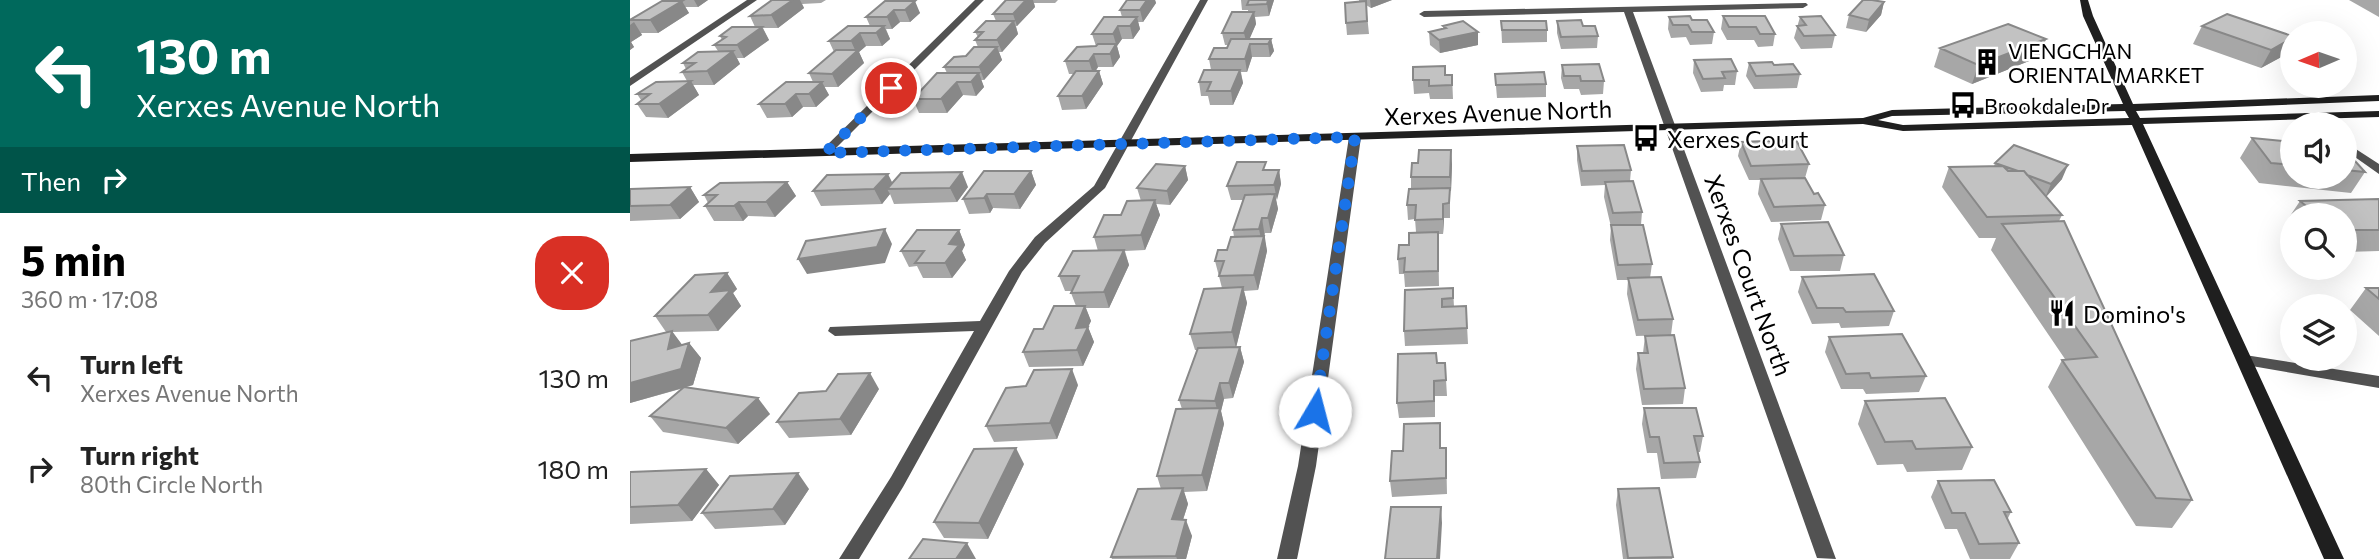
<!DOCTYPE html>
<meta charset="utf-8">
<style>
body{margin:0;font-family:Commissioner,sans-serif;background:#f2f2f2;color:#222;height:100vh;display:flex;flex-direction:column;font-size:26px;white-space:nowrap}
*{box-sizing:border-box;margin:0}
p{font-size:23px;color:#767676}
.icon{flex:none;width:38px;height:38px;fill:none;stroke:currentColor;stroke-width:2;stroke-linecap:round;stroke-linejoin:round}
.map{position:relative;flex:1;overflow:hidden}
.panel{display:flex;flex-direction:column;background:#fff;width:630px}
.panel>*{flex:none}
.banner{background:#00695c;color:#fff;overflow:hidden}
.needle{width:46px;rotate:268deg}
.buttons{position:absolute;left:1650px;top:21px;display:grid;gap:14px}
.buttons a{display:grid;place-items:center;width:77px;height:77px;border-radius:50%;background:#fff;box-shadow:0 7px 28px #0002;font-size:35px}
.pin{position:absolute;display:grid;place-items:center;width:60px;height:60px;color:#fff;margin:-30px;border:4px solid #fff;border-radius:50%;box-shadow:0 2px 7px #0007}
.me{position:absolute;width:77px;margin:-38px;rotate:8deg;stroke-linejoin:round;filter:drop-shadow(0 0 5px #0008)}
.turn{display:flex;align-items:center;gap:24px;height:147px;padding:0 21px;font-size:32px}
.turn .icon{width:91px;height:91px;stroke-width:2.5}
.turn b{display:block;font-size:49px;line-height:60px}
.then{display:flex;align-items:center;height:66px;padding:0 21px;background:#0003;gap:14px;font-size:26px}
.round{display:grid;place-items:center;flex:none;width:74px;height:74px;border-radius:28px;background:#f2f2f2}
.headline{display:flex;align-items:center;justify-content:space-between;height:119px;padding:0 21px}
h1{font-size:42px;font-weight:700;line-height:52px;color:#000}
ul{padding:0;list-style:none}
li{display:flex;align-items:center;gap:21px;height:91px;padding:0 21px}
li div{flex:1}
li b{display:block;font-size:26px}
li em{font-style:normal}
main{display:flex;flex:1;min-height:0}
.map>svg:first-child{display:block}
</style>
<main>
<section class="panel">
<div class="banner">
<div class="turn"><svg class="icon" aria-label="left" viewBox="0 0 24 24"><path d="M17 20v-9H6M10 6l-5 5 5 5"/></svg><div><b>130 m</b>Xerxes Avenue North</div></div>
<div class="then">Then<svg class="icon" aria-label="right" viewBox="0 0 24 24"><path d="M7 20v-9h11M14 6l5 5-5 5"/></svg></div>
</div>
<div class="headline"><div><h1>5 min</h1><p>360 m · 17:08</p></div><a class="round" style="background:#d93025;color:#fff"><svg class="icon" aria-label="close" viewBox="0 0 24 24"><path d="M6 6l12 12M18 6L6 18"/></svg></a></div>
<ul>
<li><svg class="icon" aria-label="left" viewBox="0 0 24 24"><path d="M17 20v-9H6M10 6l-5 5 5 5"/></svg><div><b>Turn left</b><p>Xerxes Avenue North</p></div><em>130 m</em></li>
<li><svg class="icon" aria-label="right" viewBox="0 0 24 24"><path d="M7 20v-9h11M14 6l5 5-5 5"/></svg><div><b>Turn right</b><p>80th Circle North</p></div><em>180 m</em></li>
</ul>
</section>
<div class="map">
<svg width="1749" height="559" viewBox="0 0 1749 559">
<rect width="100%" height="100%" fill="#fff"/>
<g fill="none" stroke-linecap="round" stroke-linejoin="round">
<path fill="#525252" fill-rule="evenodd" d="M117 0H127L0 86V78Z
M345 0H354L199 155H191V151Z
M570 0H578L475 188 415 243 392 272 273 487 229 559H209L261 477 344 331 205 336 198 331 200 327 350 321 379 271 405 237 464 186Z
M1176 3 1178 5 1173 8 1003 12 1206 559 1187 558 994 12 794 17 789 14 794 11Z
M1675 113 1691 124H1679L1669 116Z
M725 134 731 137 686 466 667 559H647L668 466 719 137Z
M1715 142 1749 164V174L1715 150Z
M1615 355 1749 376V388L1610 364 1607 360 1610 356Z"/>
<path fill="#1f1f1f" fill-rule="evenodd" d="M1450 0H1458L1463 16 1503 104 1749 95V101L1506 111 1510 118 1749 111V117L1513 124 1714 559H1694L1502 125 1273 131 1233 124 0 162V154L1233 118 1262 110 1493 104 1453 16ZM1495 111 1499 118 1273 125 1248 120 1262 116Z"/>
</g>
<path fill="#a7a7a7" d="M35 0H78L68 7H55L59 13 28 33H11L12 35 1 42 4 47 0 50V19Z
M142 0H170L174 8 148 28H133L139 40 114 58H107L110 64 84 85H63L69 95 38 118 16 117 7 104 11 100 7 94 57 81 52 72 56 69 53 63 88 51 84 45 92 40 90 36 125 27 120 16Z
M170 0H196L191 3 172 4Z
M257 0H282V1L290 13 280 22H270L262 29H256L260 39 252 46H236L229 52 234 63 208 87H194L199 95 186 107H173L162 117 137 118 129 104 183 82 179 73 204 52 199 41 240 26 236 17 258 1Z
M376 0H428L425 3H404L405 7 387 26H386L388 34 372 52H369L372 60 354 80H351L354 87 346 96 333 95 317 113H289L283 99 317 73 314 67 336 56 348 47 345 40 348 37 345 32 366 21 363 14Z
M497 0H525L526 3 513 22H508L510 29 503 39H492L487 46 490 57 483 67H468L466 71H469L473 84 456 109 432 110 428 96 444 74H439L435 61 466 46 462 34 492 17 490 10Z
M611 0H644L639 16 625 17 626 24 619 39H641L644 51 640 57H622L617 72H611L613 83 603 105H580L578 96H571L569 82 581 70 579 59 597 48 598 45H595L592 33 618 12V10H612Z
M729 0H762L741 8 736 5 739 34 717 35 716 23 729 2Z
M1719 0H1749V17Z
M1254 2 1251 15 1236 32 1216 28 1219 15Z
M1093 16 1145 34 1143 46 1128 47 1124 40H1097L1091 29Z
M1039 17 1062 20 1084 32 1082 44 1060 45 1056 37 1041 38 1038 29Z
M1170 17 1205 35 1202 48 1171 49 1164 38Z
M871 21 917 30V42L872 43Z
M927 21 953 26 968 36 967 48 931 49 927 33Z
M813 26 848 32V45L810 53 800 45 799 32 813 29Z
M1572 26 1655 55 1631 68 1563 44Z
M1416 39 1409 57 1342 84 1304 67 1310 48Z
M1064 60 1107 71 1105 85H1094L1093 91 1071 92 1063 73Z
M1119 63 1170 74 1167 88 1124 89 1116 76Z
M932 65 974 81 973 94 951 95 949 89H934L931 78Z
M865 74 916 84V97L867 98Z
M815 75H822L823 99H800L799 93 784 94 783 80Z
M1622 138 1662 142V177H1715V150L1735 172 1721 193 1629 183 1610 158Z
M1111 142 1179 164 1175 178 1184 194 1195 205 1191 220 1141 222 1128 194 1130 180H1119L1108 156Z
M947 146 1001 170 1000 181 1012 212 1011 225 1022 264 1020 278 1043 319 1041 335 1006 336 997 294 998 280H987L980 240 981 227 974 197 975 185 951 186 947 160Z
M1365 163 1432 179 1416 197 1432 215 1429 221 1562 500 1542 528 1506 526 1418 387 1432 360 1435 359 1361 250 1366 238H1349L1312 187 1319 167 1364 166Z
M822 164 821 191H820V218H814L813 234H808L809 286 775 287 774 274H769L768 259 779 245 786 232 785 219 778 220 777 205 781 189V177Z
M555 166 558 180 540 205 526 204 530 215 515 250 495 251 499 265 479 308H456L461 321 458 327 464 342 453 366 399 367 393 352 413 329 446 306 441 293 442 291H435L429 276 468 251 464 237 511 201 507 188Z
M637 170H649L651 184 646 200 648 209 641 233H635L634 237 637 251 628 290 614 291 617 303 606 347H610L614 362 603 398 594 399 591 411 594 424 577 491 554 492 558 504 553 520 562 536 556 559H482L481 557 531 489 527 476 552 409 549 400 567 350H565L560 334 592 288 585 261 597 250 604 237 603 230 613 200H601L597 186Z
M401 171 406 185 390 209 363 208 360 213 339 214 333 199Z
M157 182 166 196 145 217 118 216 113 221H84L75 206 78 203 74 195Z
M262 183 338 187 327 202 264 204 260 194 252 204 191 206 183 191Z
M60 187 69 202 50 219 0 221V189Z
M1749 199V251L1715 252V215H1662V227L1656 222 1670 201Z
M1151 224 1214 255 1210 271H1160L1148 239Z
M329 230 335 245 332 251 336 260 322 278H293L287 266 279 267 271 251Z
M97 273 107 289 103 293 111 306 88 331 42 332 52 345 59 343 71 358 63 385 55 387 140 414 108 444 33 432 20 416 54 388 0 403V341L36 332 25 316Z
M1172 277 1264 311 1259 326 1211 328 1209 323 1182 324 1168 292Z
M823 288 824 307 836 306 838 344 775 346 774 331Z
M1736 288H1749V336L1720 310Z
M1015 336 1055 388 1053 404 1012 405 1006 369 1008 353H1013Z
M1199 337 1296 376 1289 392 1236 394 1233 389H1211L1195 352Z
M807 363H815L817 396H805V417L769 418 767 403Z
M448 385 427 439 364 442 356 426Z
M249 389 221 435 159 438 147 422Z
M1235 401 1342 447 1332 470 1277 472 1273 464 1247 465 1228 424Z
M1014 408 1073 436 1070 452H1067L1070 462 1066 478 1031 479 1027 453H1017L1012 424Z
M811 439V448H816L817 494 762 497 760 481 773 451Z
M394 464 358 539 314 538 304 522Z
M76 469 89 485 62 521 0 524V472Z
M1308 481 1381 512 1377 520 1389 543 1380 559H1340L1327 529H1315L1301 497Z
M179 489 155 525 85 529 72 513Z
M988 489 1043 557 1042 559H993L986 505Z"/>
<path fill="#888" d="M64 0H78L68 7Z
M163 0H170L174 8 148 28 141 15Z
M257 0H282L281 3 260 6Z
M396 0H403L405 7 387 26 383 14Z
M517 0H525L526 3 513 22 510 10Z
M638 0H644L639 16 637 4Z
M740 0H762L741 8Z
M52 1 59 13 28 33 20 20Z
M285 1 290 13 280 22 275 10Z
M1254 2 1251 15 1236 32 1239 20Z
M264 10 270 22 262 29 257 17Z
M624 12 626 24 617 45 614 33Z
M507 17 510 29 503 39 500 26Z
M384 21 388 34 372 52 367 40Z
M4 22 12 35 1 42 4 47 0 50V25Z
M254 26 260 39 252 46 246 33Z
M488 26 492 39 487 46 490 57 483 67 480 54 486 44 483 34Z
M132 27 139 40 114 58 107 45Z
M848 32V45L810 53 809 40Z
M230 33 236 46 229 52 234 63 208 87 202 74 226 52 221 41Z
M1662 38V42L1655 55 1631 68 1641 50Z
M641 39 644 51 640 57 638 44Z
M1416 39 1409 57 1342 84 1348 65Z
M620 44 622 57 617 72 615 59Z
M367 47 372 60 354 80 349 67Z
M103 51 110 64 84 85 77 71Z
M464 54 468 67 463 74 459 61Z
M610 70 613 83 603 105 601 91Z
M469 71 473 84 456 109 452 96Z
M349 73 354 87 346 96 341 82Z
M61 81 69 95 38 118 29 104Z
M192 82 199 95 186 107 179 94Z
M327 82 333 95 317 113 311 99Z
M166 94 173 107 162 117 155 104Z
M821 150 822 164 821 191 820 177Z
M1438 165 1432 179 1415 198 1421 184Z
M555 166 558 180 540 205 537 191Z
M649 170 651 184 647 200 644 185Z
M401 171 406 185 390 209 384 194Z
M332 172 338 187 327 202 320 188Z
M258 174 265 188 257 189 260 194 252 204 244 189Z
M157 182 166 196 145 217 136 202Z
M60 187 69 202 50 219 40 205Z
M357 194 363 208 360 213 354 198Z
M645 194 648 209 641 233 638 218Z
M525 200 530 215 515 250 511 235Z
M109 202 118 216 113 221 104 206Z
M813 204 814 218 813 234Z
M632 218 637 251 628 290 624 275 632 244 629 229Z
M255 229 262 244 255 263 177 274 168 259Z
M329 230 335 245 332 251 336 260 322 278 315 263 319 244Z
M494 250 499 265 479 308 474 292Z
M97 273 107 289 103 293 111 306 88 331 78 315 81 292Z
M613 287 617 303 606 348 602 332Z
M455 306 461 321 458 327 464 342 453 366 447 350 446 328Z
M42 331 53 346 38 349Z
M59 343 71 358 63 385 0 403V383Z
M610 347 614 362 603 398 599 383Z
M442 369 448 385 427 439 420 423Z
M240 373 249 389 221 435 210 419Z
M590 383 594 399 591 411 594 424 577 491 572 475 588 414 585 401Z
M128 398 140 414 108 444 96 428Z
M386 448 394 464 358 539 349 523Z
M76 469 89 485 62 521 48 505Z
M168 473 179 489 155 525 143 509Z
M553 488 558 504 548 535 542 519Z
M811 507 812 523 810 559H807Z
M556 520 562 536 556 559H547L546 556Z
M337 543 346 559H326Z"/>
<path fill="#c2c2c2" stroke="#888" stroke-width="2" d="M142 0H163L141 15 120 16Z
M376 0H396L383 14H363Z
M497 0H517L510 10H490Z
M619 0H638L637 4 617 5Z
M1233 0H1242L1254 2 1239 20 1219 15Z
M32 1H52L20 20H0Z
M255 1H285L275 10H264L257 17H236Z
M736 1 737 21 716 23 715 3Z
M602 12H624L614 33H592Z
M1597 14 1662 36V38L1641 50 1572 26Z
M1060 16 1062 20H1077L1084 32H1062L1058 25H1043L1039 17Z
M1093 16H1135L1145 34H1130L1126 27H1099Z
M1191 16 1205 35 1174 36 1167 26 1176 25 1170 17Z
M474 17H507L500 26H488L483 34H462Z
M951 20 953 26H965L968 36 931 37 927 21Z
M356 21H384L367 40H345L353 32H345Z
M833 21 848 32 809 40 799 32 816 28 813 26Z
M871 21H916L917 30H872Z
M1378 24 1416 39 1348 65 1310 48Z
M218 26H254L246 33H230L221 41H199Z
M102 27H132L107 45H84L96 37 90 36Z
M601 39H641L638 44H620L615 59H579L584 48H597Z
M468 44H486L480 54H464L459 61H435L447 47 466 46Z
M344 47H367L349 67H314L324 57 336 56Z
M206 50H228L202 74 179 73Z
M103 51 77 71 52 72 65 63H53L68 52Z
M1101 59 1107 71 1092 72 1095 78 1073 79 1064 60Z
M1142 62 1144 65 1163 64 1170 74 1126 76 1119 63Z
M969 64 974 81H951L950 76H934L932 65Z
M815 66V75H822V85L799 86V80H783V67Z
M574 70H610L601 91H577L581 82H569Z
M446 71H469L452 96H428Z
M914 72 916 84 866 85 865 74Z
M307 73H349L341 82H327L311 99H283Z
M61 81 29 104H7L20 94H7L26 82Z
M156 82H192L179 94H166L155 104H129Z
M1622 138 1662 142V165L1641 163Z
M1166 140 1179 164 1121 166 1111 142Z
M994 145 1001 170 952 171 947 146Z
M1384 145 1438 165 1421 184 1397 175 1394 171H1388L1365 163Z
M789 150H821L820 177H781L782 163H788Z
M1715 150 1735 172 1715 170Z
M607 162H636L633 170H649L644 185 597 186Z
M526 164 555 166 537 191 507 188Z
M1373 166 1378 171H1394L1432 215 1357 217 1319 167Z
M354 171H401L384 194H357L354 198 333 199Z
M332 172 320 188 257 189 271 173Z
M258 174 244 189 183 191 197 175Z
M1175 178 1184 194 1188 193 1195 205 1144 207 1131 179Z
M1003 181 1012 212 983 213 975 182Z
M157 182 136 202H109L104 206H75L87 195H74L90 183Z
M60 187 40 205 0 206V189Z
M820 188 819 203 813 204V219L785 220 786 205H777L779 189Z
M645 194 638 218H632L629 229 603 230 615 195Z
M1749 199V230H1715V215H1687L1670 201Z
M525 200 511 235 464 237 474 215H491L497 201Z
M1434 221 1562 500 1526 498 1432 360 1467 357 1372 224Z
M1198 222 1214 255 1164 256 1151 224Z
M981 225H1013L1022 264 988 265Z
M255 229 247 247 168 259 176 241Z
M287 230H329L319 244 329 245 315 263H285L294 251H271Z
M808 232V271L774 272 775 258 768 259 769 245H779V233Z
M634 236 624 275 589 276 594 261H585L588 250H597L601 237Z
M494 250 474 292 441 293 449 276H429L443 251Z
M97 273 81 292 101 290 78 315 25 316 65 275Z
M1244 274 1264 311 1216 312 1213 308H1187L1172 277Z
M1031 277 1043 319 1008 320 998 278Z
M613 287 602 332 560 334 574 289Z
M823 288V298L812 299V307L836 306 837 328 774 331 775 290Z
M1736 288H1749V299Z
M424 306H455L446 328 458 327 447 350 393 352 404 329H413Z
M42 331 38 349 59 343 51 369 0 383V341Z
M1272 334 1296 376 1241 378 1239 373 1216 374 1199 337Z
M1044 335 1055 388 1014 389 1008 353H1018L1015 336Z
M610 347 599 383H590L585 401 549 400 568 348Z
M806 353 807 363H815L816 380 804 381V401L767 403 768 354Z
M442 369 420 423 356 426 376 388 396 386 404 370Z
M240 373 210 419 147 422 169 393 196 391 208 374Z
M54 387 128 398 96 428 20 416Z
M1315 398 1342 447 1286 449 1282 441 1255 442 1235 401Z
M590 408 572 475 527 476 546 409Z
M1014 408H1066L1073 436H1064L1070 462 1034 463 1029 437H1020Z
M810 423V448H816V478L760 481 762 451H773L774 424Z
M386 448 349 523 304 522 344 449Z
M76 469 48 505 0 507V472Z
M168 473 143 509 72 513 100 476Z
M1364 480 1381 512H1374L1389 543 1349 544 1335 513H1322L1308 481Z
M553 488 542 519 556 520 546 556 481 557 508 489Z
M1029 488 1043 557 998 558 988 489Z
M761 507H811L807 559H755Z
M293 539 337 543 326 559H279Z"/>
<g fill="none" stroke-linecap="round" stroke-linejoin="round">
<path stroke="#1a73e8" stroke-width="12" stroke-dasharray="0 21.6" d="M261 88 195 153 725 137 685 411"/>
</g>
<defs>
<symbol id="building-bare" viewBox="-9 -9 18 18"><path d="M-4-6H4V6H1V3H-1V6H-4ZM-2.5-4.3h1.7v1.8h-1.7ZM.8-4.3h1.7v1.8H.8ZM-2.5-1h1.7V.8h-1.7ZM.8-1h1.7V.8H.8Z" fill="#000" stroke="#fff" stroke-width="2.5" paint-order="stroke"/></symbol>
<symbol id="bus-bare" viewBox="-9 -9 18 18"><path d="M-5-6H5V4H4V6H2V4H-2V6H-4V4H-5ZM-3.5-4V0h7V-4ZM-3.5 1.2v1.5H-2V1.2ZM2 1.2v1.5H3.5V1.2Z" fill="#000" stroke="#fff" stroke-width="2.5" paint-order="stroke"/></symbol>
<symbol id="restaurant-bare" viewBox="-9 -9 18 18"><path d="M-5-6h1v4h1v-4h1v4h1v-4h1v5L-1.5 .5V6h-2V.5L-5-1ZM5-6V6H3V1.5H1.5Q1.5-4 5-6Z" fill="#000" stroke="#fff" stroke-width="2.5" paint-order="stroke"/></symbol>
</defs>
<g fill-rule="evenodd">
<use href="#building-bare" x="1338" y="43" width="38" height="38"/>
<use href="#bus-bare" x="1314" y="86" width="38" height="38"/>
<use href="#bus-bare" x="997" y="119" width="38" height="38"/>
<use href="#restaurant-bare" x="1413" y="294" width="38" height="38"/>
</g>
<g text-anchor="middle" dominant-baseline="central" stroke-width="5" stroke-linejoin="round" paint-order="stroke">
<g font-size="21" fill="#000" stroke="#fff" text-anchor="start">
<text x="1378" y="50">VIENGCHAN<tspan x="1378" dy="24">ORIENTAL MARKET</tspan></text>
<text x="1354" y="105">Brookdale Dr</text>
</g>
<g font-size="24" fill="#000" stroke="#fff">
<text transform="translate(868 112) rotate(-2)">Xerxes Avenue North</text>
<text transform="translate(1119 275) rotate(70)">Xerxes Court North</text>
</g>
<g font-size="24" fill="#000" stroke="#fff" text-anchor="start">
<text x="1037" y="138">Xerxes Court</text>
<text x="1453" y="313">Domino's</text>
</g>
</g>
</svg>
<div class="buttons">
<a><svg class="needle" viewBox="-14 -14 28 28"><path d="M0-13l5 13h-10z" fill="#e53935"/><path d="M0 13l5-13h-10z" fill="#767676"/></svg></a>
<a><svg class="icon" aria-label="sound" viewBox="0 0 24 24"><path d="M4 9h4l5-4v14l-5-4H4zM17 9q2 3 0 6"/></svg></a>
<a><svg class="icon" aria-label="search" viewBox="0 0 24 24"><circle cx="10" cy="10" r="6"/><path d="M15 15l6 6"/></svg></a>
<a><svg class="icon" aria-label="layers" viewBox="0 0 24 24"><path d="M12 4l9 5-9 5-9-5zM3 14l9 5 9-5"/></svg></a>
</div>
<div class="pin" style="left:261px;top:88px;background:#d93025"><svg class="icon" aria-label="arrive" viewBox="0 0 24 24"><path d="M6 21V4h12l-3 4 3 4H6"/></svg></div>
<svg class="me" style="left:685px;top:411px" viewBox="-20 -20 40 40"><circle r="19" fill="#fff"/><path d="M0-13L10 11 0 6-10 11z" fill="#1a73e8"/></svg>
</div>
</main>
